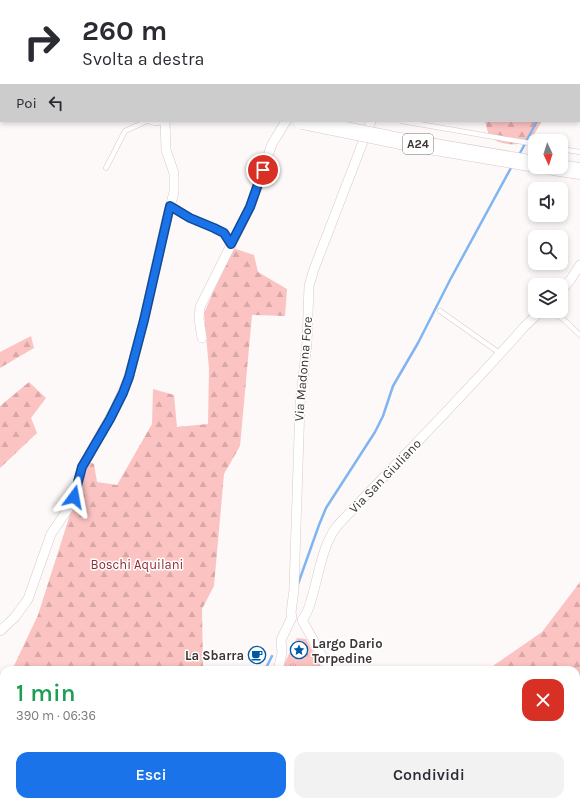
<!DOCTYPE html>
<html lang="it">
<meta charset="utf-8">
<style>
body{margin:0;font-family:Karla,sans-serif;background:#f2f2f3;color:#2b2b33;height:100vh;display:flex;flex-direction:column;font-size:15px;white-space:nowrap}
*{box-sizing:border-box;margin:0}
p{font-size:13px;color:#7c7c81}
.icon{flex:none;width:22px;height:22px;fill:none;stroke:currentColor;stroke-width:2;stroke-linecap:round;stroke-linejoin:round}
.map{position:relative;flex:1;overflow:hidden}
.side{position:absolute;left:0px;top:666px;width:580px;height:140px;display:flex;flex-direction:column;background:#fff;border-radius:12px 12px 0 0;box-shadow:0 2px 6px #0003}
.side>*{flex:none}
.hud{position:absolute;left:0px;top:0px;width:580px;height:122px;box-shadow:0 2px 6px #0003;background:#fff;color:#2b2b33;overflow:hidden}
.needle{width:26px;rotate:176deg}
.fabs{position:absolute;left:528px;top:134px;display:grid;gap:8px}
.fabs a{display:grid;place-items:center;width:40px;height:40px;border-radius:8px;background:#fff;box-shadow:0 2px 6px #0003;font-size:20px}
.pin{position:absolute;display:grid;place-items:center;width:34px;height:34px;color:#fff;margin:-17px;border:2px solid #fff;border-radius:50%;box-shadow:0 1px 4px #0007}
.me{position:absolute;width:44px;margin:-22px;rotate:13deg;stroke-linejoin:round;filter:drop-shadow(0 0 3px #0008)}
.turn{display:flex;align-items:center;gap:14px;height:84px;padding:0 16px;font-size:18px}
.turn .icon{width:52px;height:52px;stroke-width:2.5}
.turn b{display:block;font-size:28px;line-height:34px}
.then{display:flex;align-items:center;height:38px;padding:0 16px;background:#0003;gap:8px;font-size:15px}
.round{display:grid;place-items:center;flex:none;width:42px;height:42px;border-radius:12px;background:#f2f2f3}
.summary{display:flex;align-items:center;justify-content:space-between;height:68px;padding:0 16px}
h1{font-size:24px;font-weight:600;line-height:30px;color:#1e9e55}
.primary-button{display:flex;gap:8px;margin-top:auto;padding:8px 16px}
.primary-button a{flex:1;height:46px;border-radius:12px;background:#1a73e8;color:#fff;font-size:16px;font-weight:600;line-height:46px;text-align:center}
.primary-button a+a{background:#f2f2f3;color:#2b2b33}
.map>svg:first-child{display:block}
</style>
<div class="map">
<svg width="580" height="806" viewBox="0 0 580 806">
<defs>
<pattern id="grass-tufts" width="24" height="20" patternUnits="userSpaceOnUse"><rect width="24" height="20" fill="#fbc3c2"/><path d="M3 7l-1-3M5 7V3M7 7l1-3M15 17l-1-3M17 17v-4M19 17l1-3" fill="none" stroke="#d8a8a7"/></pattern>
<pattern id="forest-firs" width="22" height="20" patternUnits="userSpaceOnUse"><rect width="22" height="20" fill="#fbc3c2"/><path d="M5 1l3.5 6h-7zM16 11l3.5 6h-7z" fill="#d8a8a7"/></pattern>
</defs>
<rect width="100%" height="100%" fill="#fdf9f9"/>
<path fill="url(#grass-tufts)" d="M297 638 306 639 323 670H286L282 668Z"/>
<path fill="url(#forest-firs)" d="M485 121H542L531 140C522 146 501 146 492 138 487 134 487 127 485 121Z
M233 248 254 255 258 272 287 289 285 316 252 315 240 446 224 474 214 586 202 609 203 670H12L38 615 87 461 94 464 97 482 117 485 152 424 153 389 174 395 177 427 208 424 209 369 204 313Z
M31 336 34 348 0 368V352Z
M29 382 46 398 31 418 37 433 0 468V406Z
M580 582V806H384L383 802H576V670H487L542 632Z
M4 686V802H194L192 806H0V694Z"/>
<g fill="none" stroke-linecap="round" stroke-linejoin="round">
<path stroke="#81b5f1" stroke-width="2.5" d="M579 33 580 32
M519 155 537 121
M298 584 319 525 326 508 375 432 383 416 393 386 418 343 450 280 512 166
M265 670 272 656"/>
<defs>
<path id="lane" d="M149 121 155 123 165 122
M402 121 535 144
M561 149 580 152
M106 168 125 131 147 121
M170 206 190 218 214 227 224 233 231 245
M440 311 501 354
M550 311 563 319 580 335
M576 682 580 680"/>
<path id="street" d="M171 1V0
M329 1 330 0
M388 1V0
M414 1 415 0
M579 88H580
M561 291 571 279 580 265
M202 338 199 319 200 307 250 207 272 144 286 121
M292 617 291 613 294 589 300 404 307 343 309 286 314 269 371 121
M0 631 15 617 28 599 51 534 70 506 74 497 82 467 115 409 129 377 144 320 166 222 174 192V173L166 150 165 121
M279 666 282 653 281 640 292 617
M330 670 302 620C308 614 310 604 312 597 319 574 322 546 337 526 399 460 464 396 524 327L541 311
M486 806 489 802"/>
<path id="highway" d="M0 37H1
M553 167 580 171"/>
</defs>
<use href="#lane" stroke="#dbc8c7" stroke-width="5.5"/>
<use href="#street" stroke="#dbc8c7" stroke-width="10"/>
<use href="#highway" stroke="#dbc8c7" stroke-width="17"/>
<use href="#lane" stroke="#fff" stroke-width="4.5"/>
<use href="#street" stroke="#fff" stroke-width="9"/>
<use href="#highway" stroke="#fff" stroke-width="16"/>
<defs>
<path id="highway-bridge" d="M302 121 400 141 535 164"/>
</defs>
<use href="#highway-bridge" stroke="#dbc8c7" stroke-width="17" stroke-linecap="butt"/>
<use href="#highway-bridge" stroke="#fff" stroke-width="16"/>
</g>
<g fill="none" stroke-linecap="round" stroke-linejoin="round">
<defs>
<path id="route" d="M74 497 82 467 110 419 123 393 129 377 144 320 170 206 190 218 214 228 224 233 231 244 250 207 263 170"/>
</defs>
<use href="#route" stroke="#114b97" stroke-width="10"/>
<use href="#route" stroke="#1a73e8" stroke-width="7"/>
</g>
<defs>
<symbol id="sight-ring" viewBox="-11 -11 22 22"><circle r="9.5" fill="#fff" stroke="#005aa8" stroke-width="1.5"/><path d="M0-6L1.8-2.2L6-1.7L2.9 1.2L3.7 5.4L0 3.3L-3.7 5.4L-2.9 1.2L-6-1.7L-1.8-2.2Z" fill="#005aa8"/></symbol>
<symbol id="cafe-ring" viewBox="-11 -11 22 22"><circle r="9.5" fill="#fff" stroke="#005aa8" stroke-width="1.5"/><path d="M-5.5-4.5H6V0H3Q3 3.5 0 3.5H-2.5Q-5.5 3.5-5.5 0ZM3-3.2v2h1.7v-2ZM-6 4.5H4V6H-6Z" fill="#005aa8"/></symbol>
</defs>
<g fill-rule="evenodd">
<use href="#sight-ring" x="289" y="640" width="20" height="20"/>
<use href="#cafe-ring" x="247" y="645" width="20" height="20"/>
</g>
<g text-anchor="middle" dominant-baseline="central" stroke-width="3" stroke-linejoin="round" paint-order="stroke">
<rect fill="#fff" stroke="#767171" stroke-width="1" x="403" y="134" width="30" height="20" rx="3"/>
<g font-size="12" font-weight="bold" fill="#3c3434">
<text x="418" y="144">A24</text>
</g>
<g font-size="13" fill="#3c3434" stroke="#fff">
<text transform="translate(303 369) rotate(-85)">Via Madonna Fore</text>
<text transform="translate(385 476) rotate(-46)">Via San Giuliano</text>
</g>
<g font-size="13" fill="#8e2a34" stroke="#fff">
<text x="137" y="564">Boschi Aquilani</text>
</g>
<g font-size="13" font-weight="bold" fill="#3c3434" stroke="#fff" text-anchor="start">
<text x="312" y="643">Largo Dario<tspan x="312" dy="15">Torpedine</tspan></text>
<text x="244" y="655" text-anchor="end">La Sbarra</text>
</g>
</g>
</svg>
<div class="fabs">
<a><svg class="needle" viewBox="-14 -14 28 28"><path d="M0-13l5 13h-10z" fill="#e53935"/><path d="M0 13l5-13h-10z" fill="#7c7c81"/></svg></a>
<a><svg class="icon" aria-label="sound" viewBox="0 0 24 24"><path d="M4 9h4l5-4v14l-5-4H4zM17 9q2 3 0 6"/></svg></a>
<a><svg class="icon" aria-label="search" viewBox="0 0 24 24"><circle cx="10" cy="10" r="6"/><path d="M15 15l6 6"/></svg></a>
<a><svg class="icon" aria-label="layers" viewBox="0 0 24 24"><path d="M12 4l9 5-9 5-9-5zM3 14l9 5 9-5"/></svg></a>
</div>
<div class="pin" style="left:263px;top:170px;background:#d93025"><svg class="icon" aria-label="arrive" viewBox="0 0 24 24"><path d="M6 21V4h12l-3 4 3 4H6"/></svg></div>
<svg class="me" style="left:74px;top:497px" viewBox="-20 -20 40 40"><path d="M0-17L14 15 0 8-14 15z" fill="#1a73e8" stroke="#fff" stroke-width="4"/></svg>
<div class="hud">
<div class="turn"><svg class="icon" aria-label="right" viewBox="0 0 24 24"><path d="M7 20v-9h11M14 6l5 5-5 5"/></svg><div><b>260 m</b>Svolta a destra</div></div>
<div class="then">Poi<svg class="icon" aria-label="left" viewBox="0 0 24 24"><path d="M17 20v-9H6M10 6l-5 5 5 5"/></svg></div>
</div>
<section class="side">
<div class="summary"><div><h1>1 min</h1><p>390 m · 06:36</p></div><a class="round" style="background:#d93025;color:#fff"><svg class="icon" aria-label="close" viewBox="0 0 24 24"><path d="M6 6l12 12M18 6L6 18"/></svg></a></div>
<div class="primary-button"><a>Esci</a><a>Condividi</a></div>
</section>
</div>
